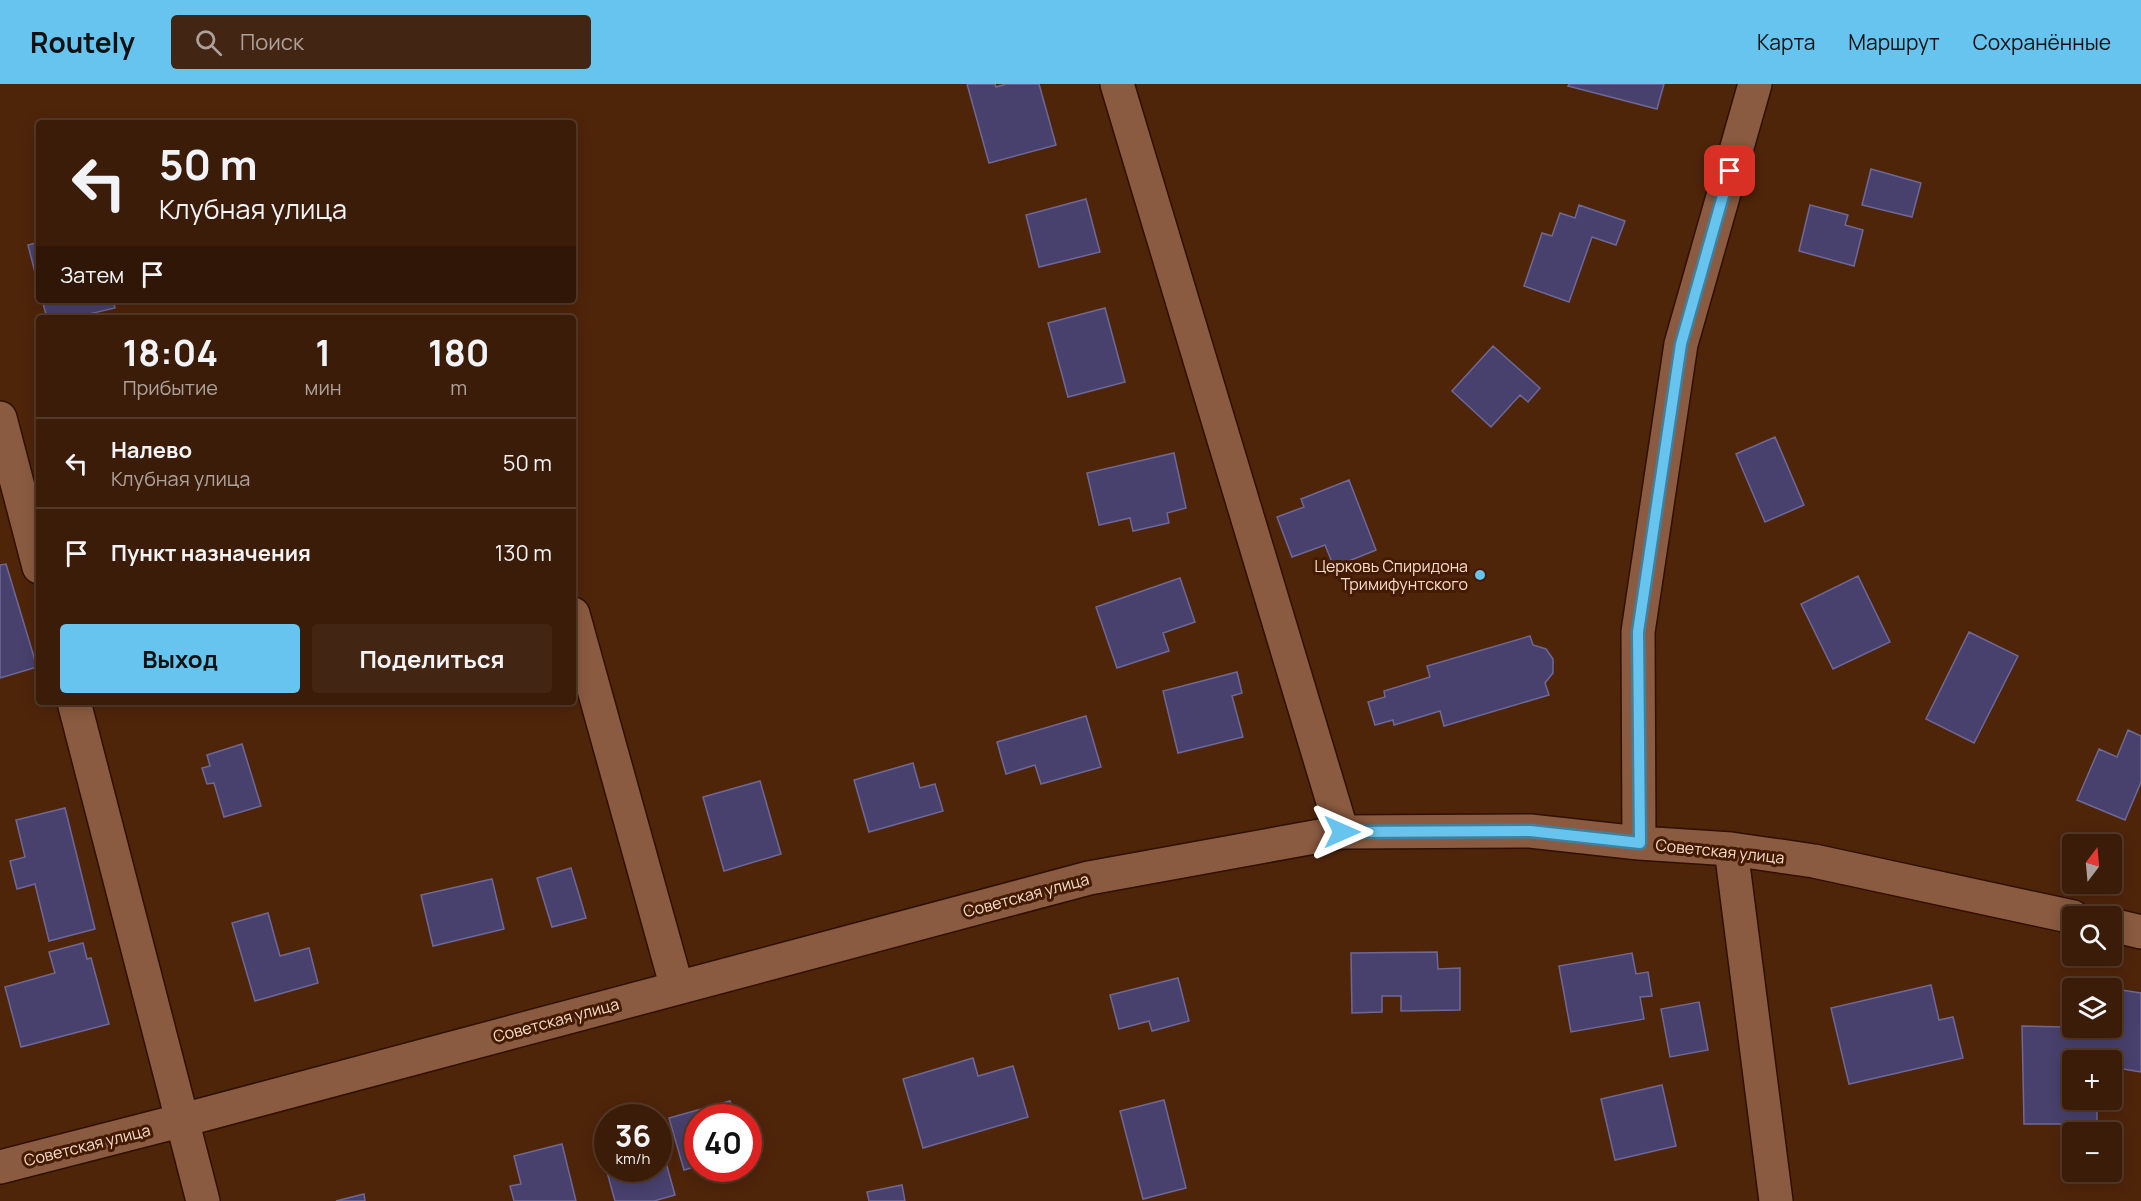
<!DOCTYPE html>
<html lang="ru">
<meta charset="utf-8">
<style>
body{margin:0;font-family:Manrope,sans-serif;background:#422512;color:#f1f3f6;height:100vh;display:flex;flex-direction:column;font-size:22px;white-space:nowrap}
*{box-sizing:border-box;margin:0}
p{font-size:20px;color:#aca19c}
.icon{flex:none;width:33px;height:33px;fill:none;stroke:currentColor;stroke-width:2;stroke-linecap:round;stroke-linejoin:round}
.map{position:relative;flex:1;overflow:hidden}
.side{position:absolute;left:36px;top:231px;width:540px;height:390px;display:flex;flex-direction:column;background:#3b1c08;border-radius:6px;box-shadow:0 3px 15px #0003,0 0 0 2px #543a29}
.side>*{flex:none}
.top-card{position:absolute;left:36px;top:36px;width:540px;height:183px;border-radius:6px;box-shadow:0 3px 15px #0003,0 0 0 2px #543a29;background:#3b1c08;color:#f1f3f6;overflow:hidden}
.needle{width:39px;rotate:16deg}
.controls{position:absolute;left:2062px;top:750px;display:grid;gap:12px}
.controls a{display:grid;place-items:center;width:60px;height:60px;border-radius:6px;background:#3b1c08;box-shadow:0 3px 15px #0003,0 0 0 2px #543a29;font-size:30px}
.speed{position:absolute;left:594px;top:1020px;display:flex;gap:12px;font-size:30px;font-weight:700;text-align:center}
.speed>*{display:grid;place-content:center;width:78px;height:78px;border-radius:50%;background:#3b1c08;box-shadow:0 3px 15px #0003,0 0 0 2px #543a29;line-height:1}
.speed small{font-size:15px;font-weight:400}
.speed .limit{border:9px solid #d22;background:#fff;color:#111}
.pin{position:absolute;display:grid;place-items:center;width:51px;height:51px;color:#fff;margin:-26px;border-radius:12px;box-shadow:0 3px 9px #0006}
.me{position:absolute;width:66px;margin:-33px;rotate:90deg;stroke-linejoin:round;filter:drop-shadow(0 0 4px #0008)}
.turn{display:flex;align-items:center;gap:21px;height:126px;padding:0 24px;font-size:27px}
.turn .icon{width:78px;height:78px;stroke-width:2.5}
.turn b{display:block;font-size:42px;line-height:51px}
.then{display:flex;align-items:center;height:57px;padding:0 24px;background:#0003;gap:12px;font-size:22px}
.eta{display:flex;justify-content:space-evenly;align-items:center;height:102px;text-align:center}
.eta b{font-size:36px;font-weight:700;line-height:42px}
.action{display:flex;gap:12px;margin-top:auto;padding:12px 24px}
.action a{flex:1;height:69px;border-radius:6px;background:#66c4ef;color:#111;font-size:24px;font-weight:700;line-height:69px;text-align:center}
.action a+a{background:#422512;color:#f1f3f6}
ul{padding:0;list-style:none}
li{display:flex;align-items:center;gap:18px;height:90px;padding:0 24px;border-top:2px solid #543a29}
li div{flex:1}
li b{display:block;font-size:22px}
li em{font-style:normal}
header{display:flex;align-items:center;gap:36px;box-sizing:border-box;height:84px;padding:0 30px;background:#66c4ef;color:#111}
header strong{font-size:28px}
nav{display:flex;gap:33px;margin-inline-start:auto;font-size:21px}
.search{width:420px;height:54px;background:#422512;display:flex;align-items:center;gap:15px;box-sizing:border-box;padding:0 21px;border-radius:6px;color:#aca19c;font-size:22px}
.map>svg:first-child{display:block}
</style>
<header>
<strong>Routely</strong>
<div class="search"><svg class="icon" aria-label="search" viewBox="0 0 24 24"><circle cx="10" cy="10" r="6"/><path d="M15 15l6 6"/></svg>Поиск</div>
<nav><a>Карта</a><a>Маршрут</a><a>Сохранённые</a></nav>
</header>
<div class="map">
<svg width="2141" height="1117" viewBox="0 0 2141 1117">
<rect width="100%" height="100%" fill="#4f250a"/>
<path fill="#48416d" stroke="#6e6897" stroke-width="1.5" d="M967 0H995L996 3 1006 0H1039L1056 61 989 79Z
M1569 0H1664L1657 25 1568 2Z
M1871 85 1921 99 1912 133 1862 121Z
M1086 115 1100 168 1039 183 1026 131Z
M1579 121 1625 137 1616 161 1592 153 1569 218 1524 202 1542 149 1552 152 1560 129 1575 134Z
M1810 121 1848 131 1845 141 1863 146 1854 182 1799 167Z
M39 158V204L28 161Z
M42 216H113L115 224 72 234H47Z
M1105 224 1125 298 1068 313 1048 239Z
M1493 262 1540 304 1528 318 1520 311 1491 343 1452 307Z
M1775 353 1804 421 1765 438 1736 370Z
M1174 369 1186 424 1167 429 1169 439 1133 447 1130 434 1099 441 1087 389Z
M1349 396 1376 466 1334 483 1325 461 1292 473 1277 433 1304 423 1301 415Z
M6 480 37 583 0 594V481Z
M1858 492 1890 558 1833 585 1801 520Z
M1180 494 1195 538 1163 549 1169 567 1117 584 1096 523Z
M1969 548 2018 572 1974 659 1926 635Z
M1530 552 1533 561 1546 565 1553 575V589L1545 599 1549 611 1444 642 1440 627 1394 641 1393 636 1375 641 1368 618 1385 613 1384 607 1430 593 1427 582Z
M1237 588 1242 609 1232 612 1243 653 1178 669 1163 607Z
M1086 632 1101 683 1041 700 1035 681 1006 690 997 658Z
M2128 646 2141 652V698L2125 736 2077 716 2099 665 2117 673Z
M242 660 261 722 224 733 214 699 207 700 202 684 210 682 207 671Z
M913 679 920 704 935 700 943 727 869 748 854 696Z
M760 697 781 770 724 787 703 713Z
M65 724 95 845 49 857 35 800 17 805 10 777 25 773 16 736Z
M571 784 586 834 552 843 537 794Z
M492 795 504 845 433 862 421 811Z
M268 829 280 872 309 864 318 899 255 917 232 839Z
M83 859 87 875 91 874 109 940 21 963 5 903 55 889 49 868Z
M1437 868 1438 885 1460 884V926L1401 927V912H1382V928L1352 929 1351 869Z
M1632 869 1636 890 1648 888 1652 912 1640 913 1644 935 1571 948 1559 882Z
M1178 894 1189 937 1152 947 1149 937 1119 945 1110 911Z
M1931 901 1939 936 1953 933 1963 974 1849 1000 1831 924Z
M2115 905 2141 909V988L2112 983V976H2073V1016H2097V1040H2024L2022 942 2112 944V918Z
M1699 918 1708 966 1670 973 1661 925Z
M973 974 978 992 1013 982 1028 1033 923 1064 903 995Z
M1662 1001 1676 1062 1615 1076 1601 1015Z
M1164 1016 1186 1104 1143 1115 1120 1027Z
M730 1017 735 1034H698V1082L684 1086 669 1034Z
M658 1050 675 1111 654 1117H615L599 1059 608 1057V1084H658Z
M562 1060 576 1117H514L510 1102 521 1100 514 1072Z
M902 1101 905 1117H869L867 1108Z
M364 1110 365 1117H336Z"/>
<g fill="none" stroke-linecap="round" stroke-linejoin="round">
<defs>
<path id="minor" d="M1117 0 1342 748
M0 334 39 483
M573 530 677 904
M74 618 203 1117
M1639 759 1638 548 1681 260 1755 0
M1731 765 1776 1117
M2112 841 2141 848
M0 1083 183 1036 1089 794 1342 748 1530 747 1639 759 1731 765 1814 777 2073 833"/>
</defs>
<use href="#minor" stroke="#2f1000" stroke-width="36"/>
<use href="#minor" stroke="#8a5b40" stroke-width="33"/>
</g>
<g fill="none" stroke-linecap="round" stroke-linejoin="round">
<defs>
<path id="route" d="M1342 748 1530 747 1640 759 1638 548 1681 260 1730 87"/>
</defs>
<use href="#route" stroke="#427f9b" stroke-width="15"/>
<use href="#route" stroke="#66c4ef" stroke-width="10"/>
</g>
<circle fill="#66c4ef" stroke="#441b00" stroke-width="2" cx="1480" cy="491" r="6"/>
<g text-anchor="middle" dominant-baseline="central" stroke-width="6" stroke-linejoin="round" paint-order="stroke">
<g font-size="16" fill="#f7dbcc" stroke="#441b00" text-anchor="end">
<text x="1468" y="482">Церковь Спиридона<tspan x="1468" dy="18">Тримифунтского</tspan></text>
</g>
<g font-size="16" fill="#f7dbcc" stroke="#441b00">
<text transform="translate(1720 767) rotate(6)">Советская улица</text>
<text transform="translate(1026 811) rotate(-15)">Советская улица</text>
<text transform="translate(556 936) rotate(-15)">Советская улица</text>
<text transform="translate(87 1061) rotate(-14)">Советская улица</text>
</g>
</g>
</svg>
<div class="controls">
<a><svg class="needle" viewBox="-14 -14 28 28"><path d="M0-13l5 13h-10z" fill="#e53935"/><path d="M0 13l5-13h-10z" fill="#aca19c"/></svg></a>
<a><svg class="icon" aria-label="search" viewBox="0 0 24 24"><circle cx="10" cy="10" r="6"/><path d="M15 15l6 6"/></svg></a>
<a><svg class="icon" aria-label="layers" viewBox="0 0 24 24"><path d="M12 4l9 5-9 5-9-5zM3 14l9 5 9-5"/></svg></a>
<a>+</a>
<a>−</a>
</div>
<div class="speed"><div>36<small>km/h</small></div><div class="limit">40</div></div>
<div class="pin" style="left:1730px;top:87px;background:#d93025"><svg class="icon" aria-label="arrive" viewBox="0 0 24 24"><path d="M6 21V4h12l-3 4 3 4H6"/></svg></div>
<svg class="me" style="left:1342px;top:748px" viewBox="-20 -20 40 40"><path d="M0-17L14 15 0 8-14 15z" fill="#66c4ef" stroke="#fff" stroke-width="4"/></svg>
<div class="top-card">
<div class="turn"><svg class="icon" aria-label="left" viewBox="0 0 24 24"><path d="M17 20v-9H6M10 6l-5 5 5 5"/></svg><div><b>50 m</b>Клубная улица</div></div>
<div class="then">Затем<svg class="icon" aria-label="arrive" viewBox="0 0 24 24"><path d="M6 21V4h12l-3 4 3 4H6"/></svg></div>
</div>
<section class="side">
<div class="eta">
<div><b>18:04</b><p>Прибытие</p></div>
<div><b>1</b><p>мин</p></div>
<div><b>180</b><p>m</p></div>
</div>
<ul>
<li><svg class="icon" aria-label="left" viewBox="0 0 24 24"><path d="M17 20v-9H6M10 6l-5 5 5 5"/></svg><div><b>Налево</b><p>Клубная улица</p></div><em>50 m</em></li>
<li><svg class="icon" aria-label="arrive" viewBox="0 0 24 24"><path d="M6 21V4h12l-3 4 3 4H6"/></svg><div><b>Пункт назначения</b></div><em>130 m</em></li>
</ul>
<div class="action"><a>Выход</a><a>Поделиться</a></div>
</section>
</div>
